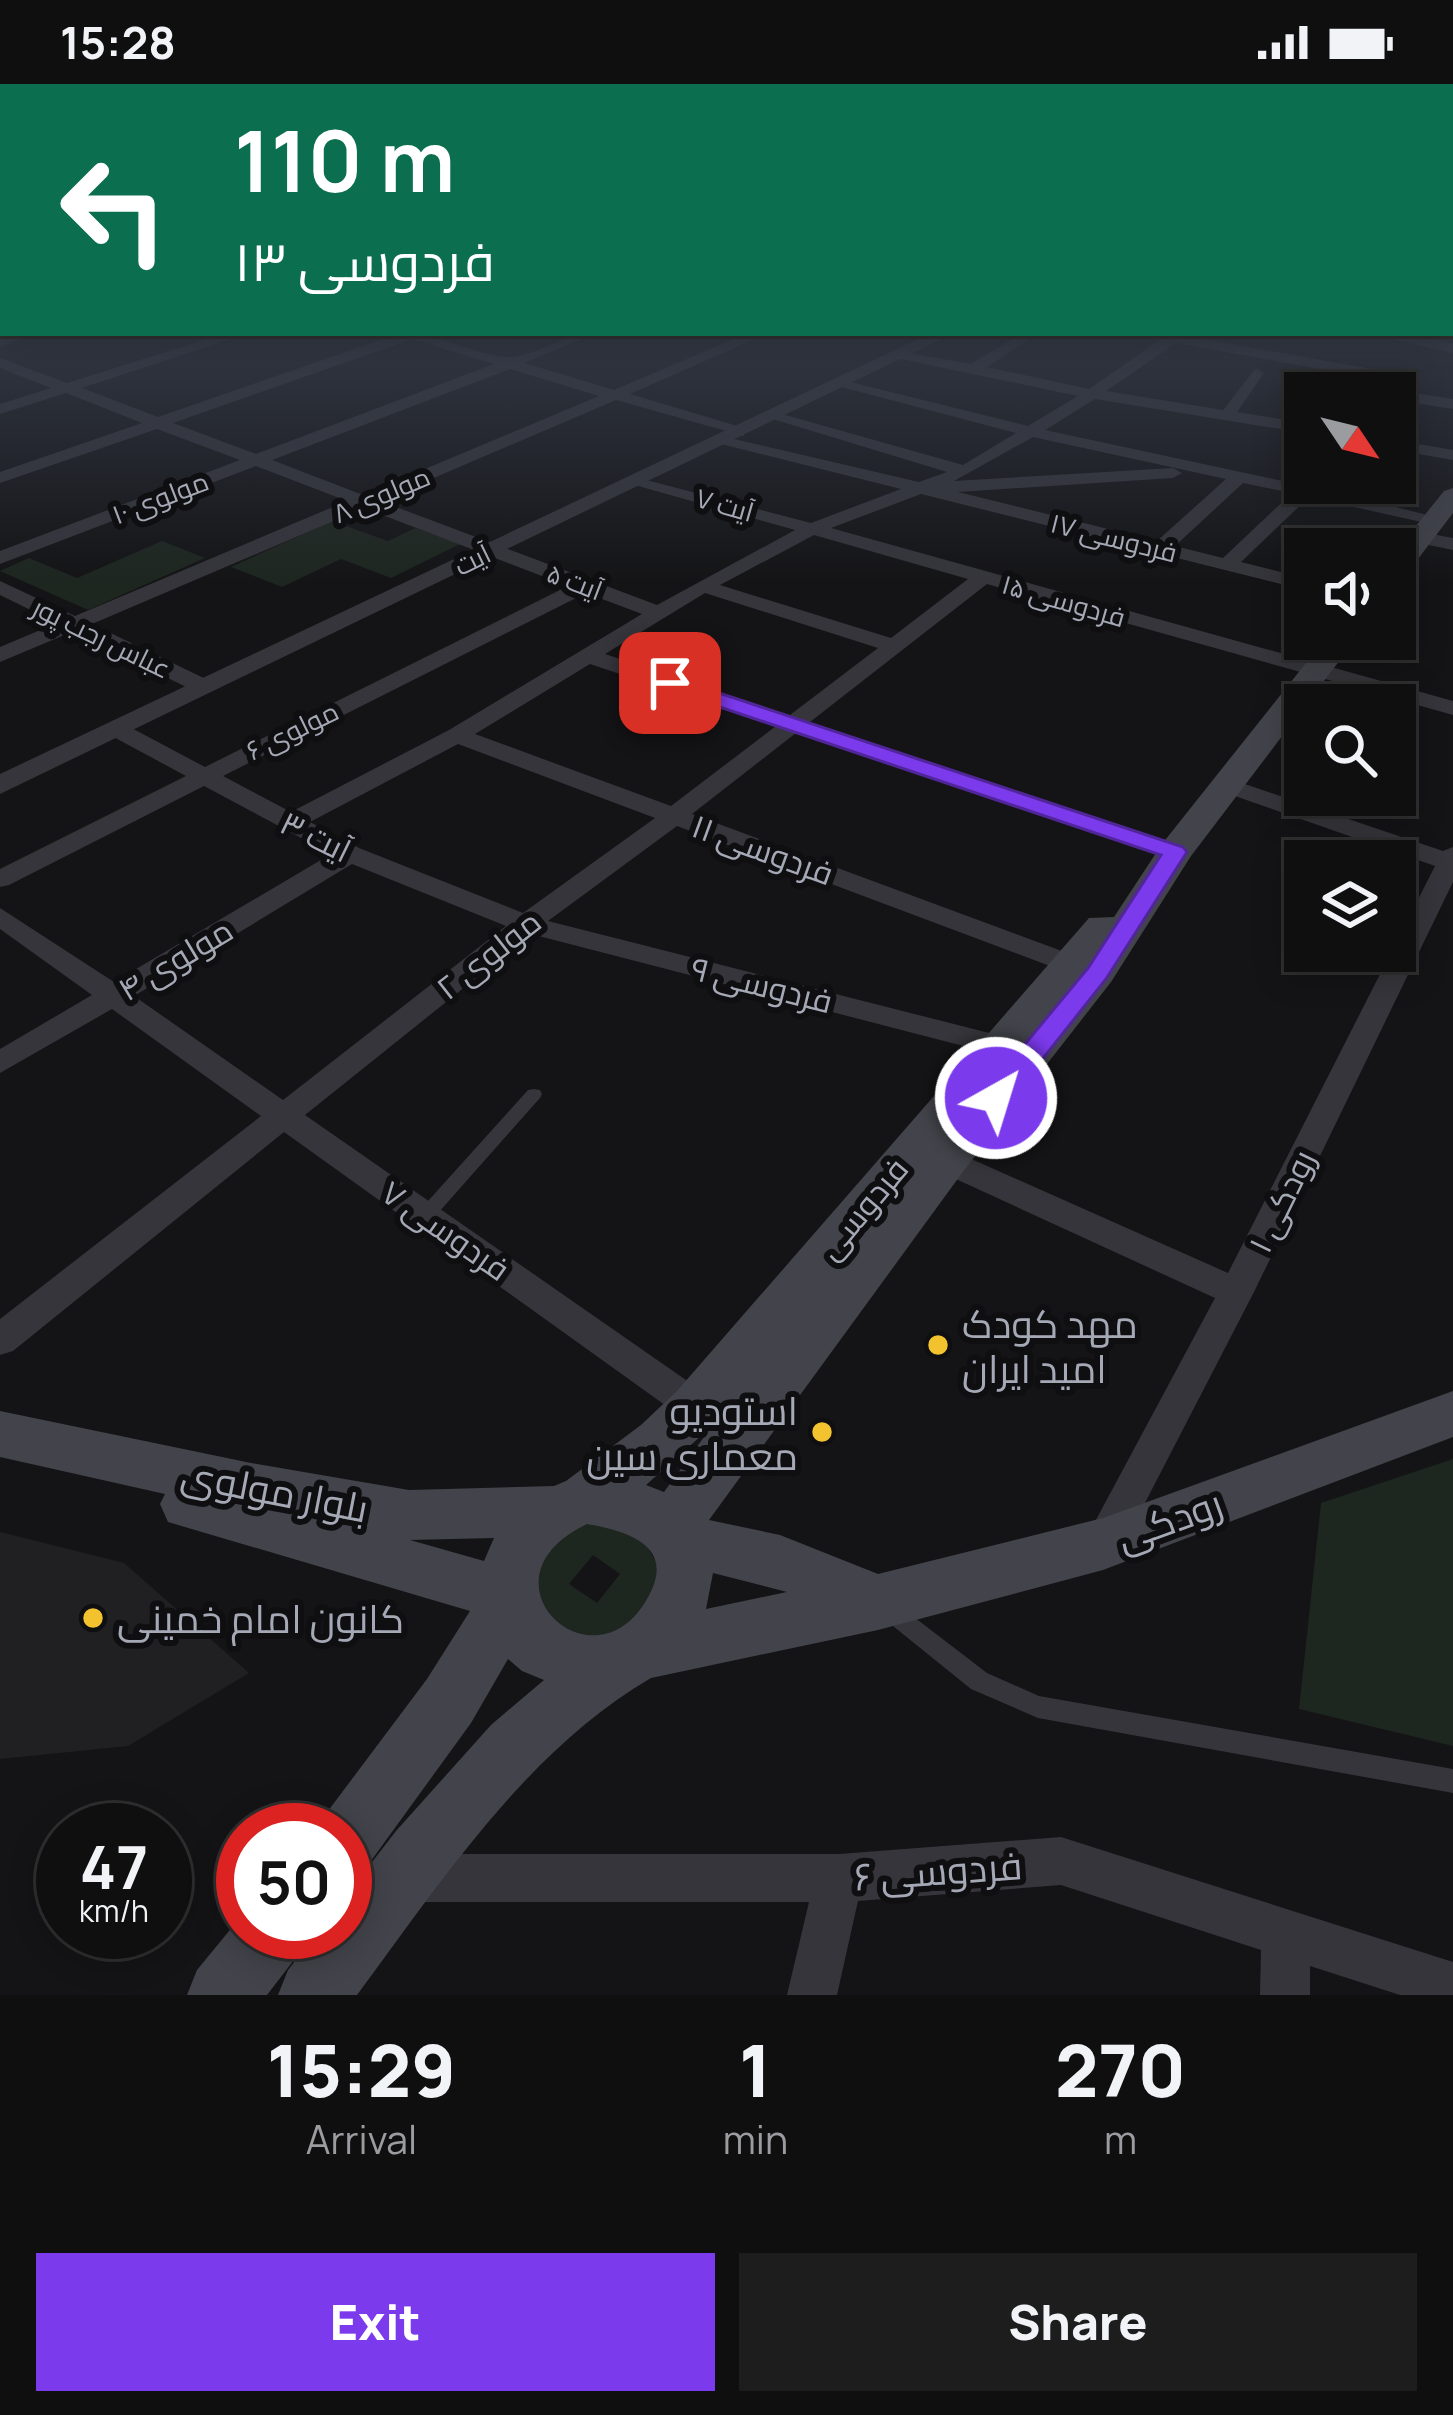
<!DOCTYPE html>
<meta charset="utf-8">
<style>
body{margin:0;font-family:Manrope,Cairo,sans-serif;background:#1d1d1e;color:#f1f3f6;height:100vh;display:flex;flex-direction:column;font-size:45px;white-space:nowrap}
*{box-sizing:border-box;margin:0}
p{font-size:39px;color:#9b9c9f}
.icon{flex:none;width:66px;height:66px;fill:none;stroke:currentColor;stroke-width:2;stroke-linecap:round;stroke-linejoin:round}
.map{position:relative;height:1911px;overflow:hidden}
.side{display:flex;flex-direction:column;background:#0f0f10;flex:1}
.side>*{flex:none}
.hud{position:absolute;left:0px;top:0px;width:1455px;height:252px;box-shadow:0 6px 30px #0003,0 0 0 3px #2f2f30;background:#0b6e4f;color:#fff;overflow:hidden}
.needle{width:78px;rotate:125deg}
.tools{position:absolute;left:1284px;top:288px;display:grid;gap:24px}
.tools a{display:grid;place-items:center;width:132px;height:132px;border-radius:0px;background:#0f0f10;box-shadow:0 6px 30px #0003,0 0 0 3px #2f2f30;font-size:60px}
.speed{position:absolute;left:36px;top:1719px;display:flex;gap:24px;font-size:60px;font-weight:700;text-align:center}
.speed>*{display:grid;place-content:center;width:156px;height:156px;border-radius:50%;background:#0f0f10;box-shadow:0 6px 30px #0003,0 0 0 3px #2f2f30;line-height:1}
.speed small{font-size:30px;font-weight:400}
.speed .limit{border:18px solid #d22;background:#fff;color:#111}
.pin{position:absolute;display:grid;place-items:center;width:102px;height:102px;color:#fff;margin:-51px;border-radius:24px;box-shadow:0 6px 18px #0006}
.me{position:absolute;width:132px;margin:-66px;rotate:39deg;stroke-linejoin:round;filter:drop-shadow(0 0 9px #0008)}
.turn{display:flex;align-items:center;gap:42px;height:252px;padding:0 36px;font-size:54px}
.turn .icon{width:156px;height:156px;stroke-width:2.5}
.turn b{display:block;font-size:84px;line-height:102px}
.eta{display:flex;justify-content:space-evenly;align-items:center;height:204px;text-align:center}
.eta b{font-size:72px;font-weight:800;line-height:84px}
.button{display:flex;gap:24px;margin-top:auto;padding:24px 36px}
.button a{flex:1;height:138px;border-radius:0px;background:#7c3aed;color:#fff;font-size:48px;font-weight:800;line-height:138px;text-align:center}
.button a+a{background:#1d1d1e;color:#f1f3f6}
.status{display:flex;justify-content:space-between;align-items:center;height:84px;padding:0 60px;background:#0f0f10;direction:ltr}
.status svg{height:33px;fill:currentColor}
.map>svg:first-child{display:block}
</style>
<div class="status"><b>15:28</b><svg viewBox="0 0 49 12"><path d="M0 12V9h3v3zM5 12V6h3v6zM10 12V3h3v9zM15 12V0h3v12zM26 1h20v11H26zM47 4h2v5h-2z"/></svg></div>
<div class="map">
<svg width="1453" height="1911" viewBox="0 0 1453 1911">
<rect width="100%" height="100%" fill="#141416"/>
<path fill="#202023" d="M0 1448 124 1479 249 1589 128 1662 0 1675Z"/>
<path fill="#1e2620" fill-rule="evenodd" d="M332 437 388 457 415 444 460 460 391 494 341 475 282 503 231 483Z
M162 457 205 474 88 526 0 487 29 474 77 494Z
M1453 1375V1662L1299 1625 1321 1419Z
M589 1437 636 1446C670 1495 666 1499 631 1546L580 1556 540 1528C534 1469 539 1466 589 1437ZM593 1471 620 1490 597 1519 569 1500Z"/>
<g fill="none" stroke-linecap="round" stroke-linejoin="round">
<path fill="#35353b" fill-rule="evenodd" d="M534 1005 540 1006 542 1010 540 1014 431 1137H419L417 1132 419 1127 528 1006Z
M890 1517 897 1520 987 1589 1039 1612 1453 1685V1709L1038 1634 971 1605 883 1534 879 1527 883 1520Z"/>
<path fill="#35353b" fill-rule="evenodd" d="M226 249H248L82 304 158 333 401 249C438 249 468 268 504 273 529 276 565 249 596 249L524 279 614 306 748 249H768L630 310 744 344V352L616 316 380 417 657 521 795 446 631 400V392L811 439 901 405 717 359V351L919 398 947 388 763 332 771 327 963 381 1016 349 830 300 838 295 1028 342 1078 312 901 275 893 270 896 267 971 280 1022 249H1039L987 283 1089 305 1160 256 1145 249H1171L1388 288 1390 291 1382 296 1176 259 1106 307 1223 326 1256 284 1264 289 1237 328 1305 339V349L1095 315 1045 346 1301 401 1322 399 1318 404 1444 435 1435 441 1309 413 1241 478 1305 494V506L921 410 831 444 1453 617V631L987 500 810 638 1184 762 1188 768 1184 774H1166L796 649 692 730 1078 873 1082 879 1078 885H1058L677 742 548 837 1009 954 1013 961 1009 968 998 971 531 850 305 1031 709 1312 715 1323 709 1334 696 1339 683 1334 284 1048 13 1267 0 1271V1235L261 1032 112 925 0 989V965L92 911 0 845V824L114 898 331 770 204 702 9 801 0 803V785L186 692 108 650V640H124L205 683 568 502 364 424 92 540 212 598V608H196L74 547 0 578V563L57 539 0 511V497L75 532 347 417 256 382 0 480V467L240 376 157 345 0 399V388L142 339 66 309 0 330V320L51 304 0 284V274L67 299ZM412 255 494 280 256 370 173 339ZM510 285 599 312 363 411 272 376ZM1033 353 1226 395 1157 457 958 408 1173 394 1182 389 1173 384 954 397ZM1243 399 1292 409 1223 474 1175 462ZM814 451 968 495 891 554 720 501ZM586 509 642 530 449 646 291 728 223 692ZM705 509 878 564 790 631 605 570ZM590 580 776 642 671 722 475 650ZM458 660 655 734 523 829 359 764 310 738ZM352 780 506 842 283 1016 134 912Z
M1364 249H1395L1453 259V269Z
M1395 306 1453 315V325L1395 316V309H1388Z
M1395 356 1453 366V376L1395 366Z
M1421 448 1453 454V466L1414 458V450Z
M1227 694 1443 767 1453 763V798L1254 1208 1117 1473 1103 1479 1089 1473 1083 1460 1215 1214 934 1085 930 1077 934 1069H958L1228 1189 1435 782 1218 706 1215 701Z
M1061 1753 1453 1878V1911H1400L1310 1882V1911H1260L1261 1866 1061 1801 858 1817 837 1911H787L809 1818H402L385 1811 378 1794 385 1777 402 1770H839Z"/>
<path fill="#35353b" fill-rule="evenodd" d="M8 249H34L0 263V252Z
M931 249H954L0 710V690Z"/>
<path fill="#43444b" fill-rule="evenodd" d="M0 231H3L0 242Z
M1453 404V429L1405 492 1395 494V468L1444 407Z
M1325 555H1356L1191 772 1111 898 962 1089 709 1436 780 1451 878 1490 1103 1434 1453 1307V1353L1103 1486 878 1546 651 1594C527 1666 441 1798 357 1911H278L288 1886 318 1848H345V1813L396 1747 491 1641 544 1596 522 1587 508 1575 471 1639 368 1781 345 1791V1746H317L322 1735 427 1595 470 1527 168 1438 160 1420 165 1410 0 1373V1327L251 1379 409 1406 554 1402 566 1397 641 1341 677 1307 1089 834 1114 833 1162 760ZM712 1342 664 1408 646 1401ZM587 1440C628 1447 678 1462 647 1515 593 1610 471 1495 587 1440ZM494 1454 484 1477 410 1456ZM713 1489 787 1508 706 1525Z
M243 1830V1848H308L297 1872 267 1911H187L197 1886Z"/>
</g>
<linearGradient id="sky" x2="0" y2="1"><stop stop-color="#0b0b0c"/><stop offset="0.46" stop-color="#343a47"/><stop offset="1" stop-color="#343a47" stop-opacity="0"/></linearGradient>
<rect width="1453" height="499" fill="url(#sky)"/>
<path fill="#7c3aed" stroke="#51269a" stroke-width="3" d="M663 595H677L1183 763 1187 768 1106 895 1006 1021H986L982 1014 986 1007 1088 884 1161 771 663 604Z"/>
<g fill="#f2c32f" stroke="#0f0f11" stroke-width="4.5">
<circle cx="938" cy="1261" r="12"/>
<circle cx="822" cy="1348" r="12"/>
<circle cx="93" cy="1534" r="12"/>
</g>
<g text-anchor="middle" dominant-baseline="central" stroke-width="12" stroke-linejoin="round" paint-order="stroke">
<g font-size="27" fill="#a5a9b6" stroke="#0f0f11">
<text transform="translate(381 410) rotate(-23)">مولوی ۸</text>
<text transform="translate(160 413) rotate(-21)">مولوی ۱۰</text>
<text transform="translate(725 420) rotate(16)">آیت ۷</text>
<text transform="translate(1114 453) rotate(14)">فردوسی ۱۷</text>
<text transform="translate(472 475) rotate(-26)">آیت</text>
<text transform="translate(575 497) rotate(21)">آیت ۵</text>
<text transform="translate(1064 516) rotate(16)">فردوسی ۱۵</text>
<text transform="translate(102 553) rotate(26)">عباس رجب پور</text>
<text transform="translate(292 646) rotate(-26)">مولوی ۶</text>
</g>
<g font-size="33" fill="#a5a9b6" stroke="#0f0f11">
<text transform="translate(316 752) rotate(26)">آیت ۳</text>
<text transform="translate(763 765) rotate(20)">فردوسی ۱۱</text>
<text transform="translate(488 870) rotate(-38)">مولوی ۲</text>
<text transform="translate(175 875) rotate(-31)">مولوی ۴</text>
<text transform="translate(762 900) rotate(14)">فردوسی ۹</text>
<text transform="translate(1281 1117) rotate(-64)">رودکی ۱</text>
<text transform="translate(862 1124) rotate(-50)">فردوسی</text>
<text transform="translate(446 1146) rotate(35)">فردوسی ۷</text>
</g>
<g font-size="39" fill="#a5a9b6" stroke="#0f0f11" text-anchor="start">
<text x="962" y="1239">مهد کودک<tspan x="962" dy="45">امید ایران</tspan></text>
<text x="798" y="1326" text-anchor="end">استودیو<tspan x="798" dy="45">معماری سین</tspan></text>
<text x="117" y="1534">کانون امام خمینی</text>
</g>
<g font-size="39" fill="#a5a9b6" stroke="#0f0f11">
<text transform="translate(275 1406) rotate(11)">بلوار مولوی</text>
<text transform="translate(1169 1435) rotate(-20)">رودکی</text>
<text transform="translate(938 1786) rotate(-4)">فردوسی ۶</text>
</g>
</g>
</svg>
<div class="tools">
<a><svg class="needle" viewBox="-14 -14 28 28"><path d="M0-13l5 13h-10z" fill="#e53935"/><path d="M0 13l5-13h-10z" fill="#9b9c9f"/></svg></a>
<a><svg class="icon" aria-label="sound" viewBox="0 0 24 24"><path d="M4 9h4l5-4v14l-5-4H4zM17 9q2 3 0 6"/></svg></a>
<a><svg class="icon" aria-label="search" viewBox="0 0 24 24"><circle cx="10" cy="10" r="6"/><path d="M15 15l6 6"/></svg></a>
<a><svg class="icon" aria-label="layers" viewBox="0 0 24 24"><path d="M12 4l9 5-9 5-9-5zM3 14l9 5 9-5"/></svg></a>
</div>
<div class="speed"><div>47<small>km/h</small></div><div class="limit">50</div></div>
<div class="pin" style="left:670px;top:599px;background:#d93025"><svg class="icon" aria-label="arrive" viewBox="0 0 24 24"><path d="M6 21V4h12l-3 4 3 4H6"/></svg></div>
<svg class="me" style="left:996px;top:1014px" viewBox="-20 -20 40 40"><circle r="17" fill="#7c3aed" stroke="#fff" stroke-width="3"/><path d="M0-11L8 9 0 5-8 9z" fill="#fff"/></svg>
<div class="hud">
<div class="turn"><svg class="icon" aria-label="left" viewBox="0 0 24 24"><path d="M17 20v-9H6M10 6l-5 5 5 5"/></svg><div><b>110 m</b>فردوسی ۱۳</div></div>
</div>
</div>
<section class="side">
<div class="eta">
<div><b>15:29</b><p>Arrival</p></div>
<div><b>1</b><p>min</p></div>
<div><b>270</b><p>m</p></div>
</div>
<div class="button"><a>Exit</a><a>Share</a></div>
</section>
